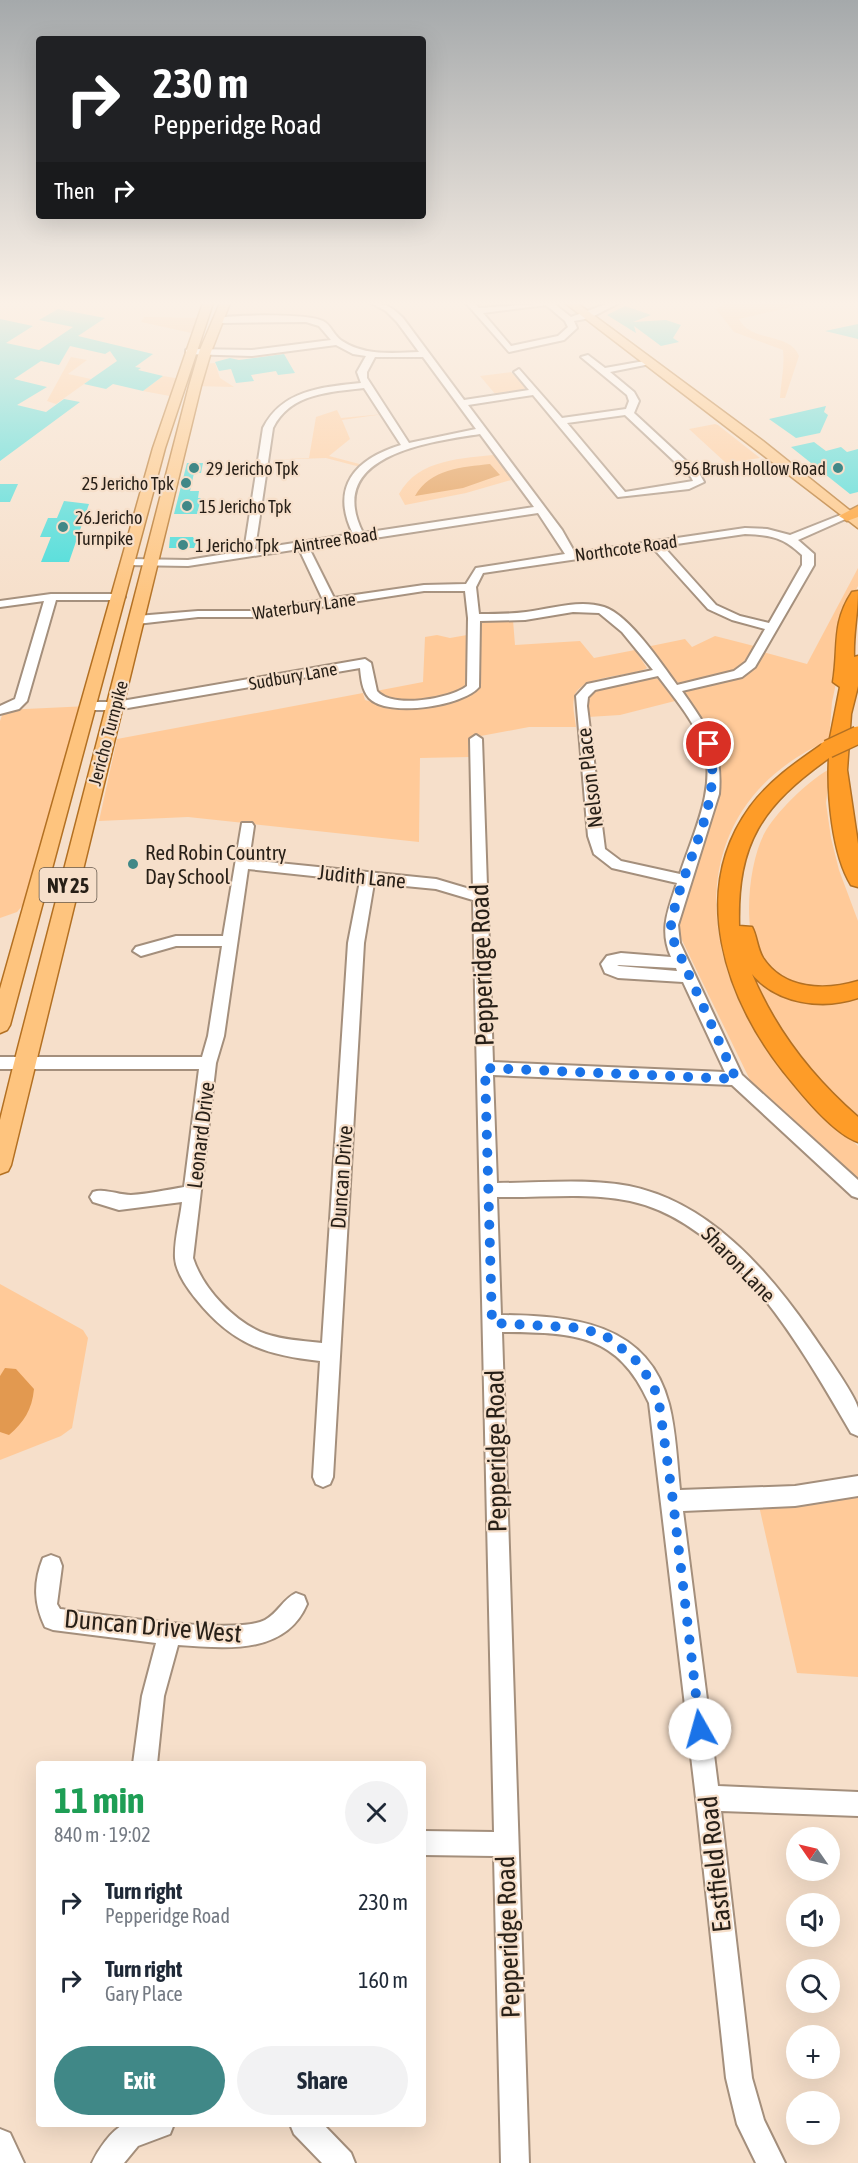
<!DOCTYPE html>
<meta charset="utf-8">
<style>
body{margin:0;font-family:"Asap Condensed",sans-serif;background:#f2f2f3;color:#1f2937;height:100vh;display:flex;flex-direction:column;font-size:22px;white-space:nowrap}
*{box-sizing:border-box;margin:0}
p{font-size:20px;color:#747a83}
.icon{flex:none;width:33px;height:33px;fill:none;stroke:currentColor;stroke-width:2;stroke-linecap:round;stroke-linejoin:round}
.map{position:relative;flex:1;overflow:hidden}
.drawer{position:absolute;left:36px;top:1761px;width:390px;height:366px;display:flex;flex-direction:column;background:#fff;border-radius:6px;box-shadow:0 6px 24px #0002}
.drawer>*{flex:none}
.top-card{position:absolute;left:36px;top:36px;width:390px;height:183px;border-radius:6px;box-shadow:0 6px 24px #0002;background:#202124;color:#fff;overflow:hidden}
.needle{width:39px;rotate:304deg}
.tools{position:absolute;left:786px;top:1827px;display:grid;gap:12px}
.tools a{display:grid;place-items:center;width:54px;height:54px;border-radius:50%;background:#fff;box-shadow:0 6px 24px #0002;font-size:30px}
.pin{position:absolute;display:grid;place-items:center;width:51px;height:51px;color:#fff;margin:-26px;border:3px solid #fff;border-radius:50%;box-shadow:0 2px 6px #0007}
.me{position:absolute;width:66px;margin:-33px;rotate:353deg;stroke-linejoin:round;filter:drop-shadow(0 0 4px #0008)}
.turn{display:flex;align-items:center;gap:21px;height:126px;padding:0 18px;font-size:27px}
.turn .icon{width:78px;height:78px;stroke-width:2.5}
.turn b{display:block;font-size:42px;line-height:51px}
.then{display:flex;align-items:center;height:57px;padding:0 18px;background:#0003;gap:12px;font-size:22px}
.round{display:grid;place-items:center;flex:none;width:63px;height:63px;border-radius:32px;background:#f2f2f3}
.overview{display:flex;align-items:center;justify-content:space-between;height:102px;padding:0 18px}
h1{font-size:36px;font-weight:700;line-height:45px;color:#1e9e55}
.primary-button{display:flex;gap:12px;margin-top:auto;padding:12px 18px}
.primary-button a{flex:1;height:69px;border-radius:36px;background:#408887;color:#fff;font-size:24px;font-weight:700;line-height:69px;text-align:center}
.primary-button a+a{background:#f2f2f3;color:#1f2937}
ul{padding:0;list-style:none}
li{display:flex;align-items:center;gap:18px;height:78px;padding:0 18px}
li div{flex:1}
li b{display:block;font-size:22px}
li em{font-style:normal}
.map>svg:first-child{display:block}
</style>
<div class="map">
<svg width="858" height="2163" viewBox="0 0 858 2163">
<rect width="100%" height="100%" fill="#f6dfca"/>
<path fill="#ffca99" d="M726 303H809L739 319C751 343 790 332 799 356L785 398H780C781 381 785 366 783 350L734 332 716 309Z
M144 317 202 318 196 334 141 322Z
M71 357 87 360 68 374 91 379 56 404 47 401Z
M215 363 220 378 234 387 195 386 202 364Z
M511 372 528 390 496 395 480 376Z
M163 376 181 379 175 397 143 391Z
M337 410 341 418 384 414 342 420 350 439 329 456 367 466 364 468 326 458 268 460 309 458 316 417Z
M715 424 718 425 760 458 726 463 689 429Z
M500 454 518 478 466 493 405 505 399 494C419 458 462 459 500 454Z
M858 568V586L838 623 839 669 832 702 829 740C695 800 690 934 764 1047 790 1085 825 1115 858 1146V1181L759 1093 750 1080 678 932 677 919C687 885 724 786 719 757 716 731 691 714 684 692 719 675 739 693 763 652L807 664Z
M488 620H513L515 645 580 641 594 658 635 650 647 668C629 678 579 674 574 698 572 707 575 718 576 727H529L470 738 469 757 420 758 419 842 188 817 99 821 117 739 363 693 365 700 398 709 466 698 478 687 480 623Z
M437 635 450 638 467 635 469 683C457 701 408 700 388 701L376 691 423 682 425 637Z
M715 636 754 646 741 666 734 670 681 683 673 681 646 647 685 639 692 647Z
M649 677 658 679 675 701 620 715 588 717 586 702 594 690Z
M89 706 39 886 17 912 0 918V721L4 710Z
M828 770H830L826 803 831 838 839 870 858 921V979C841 989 824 990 805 986 787 981 762 971 755 951 744 919 749 864 764 834 775 813 808 781 828 770Z
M746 968 776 985 858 993V1126L783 1044Z
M0 1284 83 1330 88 1338 72 1428 61 1436 0 1460Z
M858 1494V1677L797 1673 759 1506Z"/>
<path fill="#e29950" d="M490 464 500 475 463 488 415 496C430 469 462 467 490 464Z
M5 1368 16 1369 34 1389C32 1410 24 1422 9 1435L0 1432V1376Z"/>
<path fill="#42dcda" d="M625 306 651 315 633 322 666 320 681 325 673 338 679 342 661 346 634 326 636 333 607 315Z
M58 309 105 318 78 336 153 354 135 367 141 368 138 370 163 376 143 391 113 384 106 389 84 384 117 361 110 351 105 354 70 346 59 365 41 361 14 379 47 387 17 405 46 412 64 399 80 402 0 461V319L33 326 6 343 39 350 73 327 39 320Z
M858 324V339L825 331Z
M284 354 295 373 278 375 276 371 251 375 254 381 236 383 231 369 219 371 215 362 230 358 239 360Z
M826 406 824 412 828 415 820 433 796 438 769 419Z
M814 442 826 451 841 447 847 452 858 449V492L850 494 791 447Z
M187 463H203L201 473H194L190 491H199L198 498H201L197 514H174Z
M0 484H18L10 502H0Z
M64 501 89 504 69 562H41L51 537H40L48 518H57Z
M170 537H193L196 543 194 548H169Z"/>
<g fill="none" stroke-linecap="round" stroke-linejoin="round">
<defs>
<path id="minor" d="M371 303C386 303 393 308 403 318L464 400 529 390 514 372 519 369 562 418 626 409 629 401 627 395 581 357 588 355 605 368 650 360V364L610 372 634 392 639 401 634 413 699 473 704 482 689 489 618 497 533 395 468 405 562 530 575 553 745 528 767 529 790 535 843 514 852 516 798 540 814 554V565L755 667 742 677 682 691C707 727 723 748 719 794L678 925 680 943 742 1075 858 1180V1198L852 1196 732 1085 493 1075 497 1183C541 1183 586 1178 629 1186 708 1202 766 1268 810 1331 820 1346 855 1394 858 1408 858 1416 858 1427 858 1436L851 1433C802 1349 732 1223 630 1201 587 1192 541 1198 497 1197L501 1315C571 1316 648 1322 669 1404 676 1431 677 1462 680 1490L795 1486 858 1476V1496L795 1506 683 1511 718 1786 858 1792V1816L721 1811 752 2078 764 2120 785 2163H756L737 2124 726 2078 696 1798 649 1403C617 1332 572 1333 502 1332L529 2163H501L494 1856 423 1855V1831L494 1832 473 900 436 889 374 883 364 943 333 1477 330 1484 323 1487 316 1484 313 1477 320 1361C265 1355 232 1344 196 1299 187 1288 176 1272 175 1258 174 1240 180 1220 182 1202L119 1210 93 1202 90 1197 93 1192C104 1188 118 1195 131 1195 149 1194 166 1190 184 1187L199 1069H0V1057H202L208 1036 222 946H176L141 956 133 951 136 947 176 936H223L242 823H252L254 826 249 860 436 879 473 890 470 739 476 735 482 739 493 1062 725 1072 683 982 618 978 605 973 601 964 607 956 621 953 671 957C659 930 668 910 677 883L612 868 594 854 588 836 576 696 587 684 653 670 622 632 599 613 573 612 525 620 480 621 479 687C463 706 388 718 369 698 362 690 361 678 360 668L116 710H89L83 706 89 702H116L365 659 371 663 377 691C392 709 450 699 467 686L468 618 465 591H424L255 617H198L137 624 131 620 137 616 198 611H255L323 600 299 549 188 566 128 565 122 562 128 559 188 560 244 551 263 428C282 390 322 387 361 383L357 372 366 356 353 354 336 345 252 356 186 354V350L189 349 252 350 331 340 319 326 306 322 219 323 216 322V318C237 315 305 313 323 321 331 325 334 336 342 341 364 356 394 353 419 352L397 322 386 311ZM375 357H423L476 429 409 443 367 378V372ZM364 388 401 445C355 459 330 487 353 534L255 549 273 428C290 393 330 392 364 388ZM625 415 691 477 693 481 625 492 567 423ZM480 434 534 507 363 533C324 456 427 442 480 434ZM538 513 565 554 476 568 466 584 424 585 334 598 309 548ZM745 534C771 535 783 537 802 555V565L769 623 740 616 716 605 663 546ZM653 548 708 609 732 620 765 629 746 662 734 671 677 685C661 663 629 615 604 607 579 599 551 609 526 612 510 614 495 614 479 614L476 587 483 573ZM658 676C674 697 693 720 703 745 718 786 692 836 680 874L621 861 605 849 587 706 588 697 595 690ZM248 869 360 881 348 943 322 1343C303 1341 284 1340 266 1334 235 1323 203 1289 193 1258L216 1063 224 1036ZM617 965 676 968 677 971 619 966Z
M466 303H474L479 308 553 303 571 317 609 303H619L590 318 574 321 577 328 564 340 509 352ZM546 305 565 321 568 327 558 336 511 346 483 313Z
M51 594H119L125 597 119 600H56L27 701 19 709 0 714V706L15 699 44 601 0 607V601Z
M51 1555 59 1558 62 1566 57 1604 60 1609C98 1614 235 1636 265 1620 278 1613 283 1599 296 1593L304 1596 307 1604C285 1656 224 1648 178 1645L164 1696 157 1764H133L142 1696 156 1643 53 1630 45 1627C34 1604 33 1583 43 1558Z
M125 2124H174L170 2134 138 2146 124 2163H92C98 2150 111 2130 125 2124Z
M290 2124H323L351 2153 355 2163H322L294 2134Z
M0 2129 10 2133 24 2163H0Z"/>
<path id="major" d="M203 303H213L165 448 10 1025 7 1030 0 1033V989L153 448Z
M220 303H230L211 352 201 386 11 1165 8 1171 0 1174V1120L13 1067 189 386 199 352Z
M565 303H577L763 441 858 517V528Z"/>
<path id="highway" d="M858 506V517L847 521 839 516Z
M858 591C858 614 853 634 854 657L858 656V686L851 714 847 770 858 844V887L851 885C832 854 827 794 829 758 762 806 737 842 739 926L752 927C757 936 757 948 763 958 784 990 825 991 858 981V998C823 1010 777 1004 752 974 776 1031 812 1077 858 1117V1142C832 1133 800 1092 783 1071 725 997 689 891 750 807 769 781 795 763 821 745L829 743 840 687 833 682C839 647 831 624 852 592Z"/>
</defs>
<use href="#minor" stroke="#a48f7c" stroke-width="4"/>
<use href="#major" stroke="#b37022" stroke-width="3"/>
<use href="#highway" stroke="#b37022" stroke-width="3"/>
<use href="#minor" fill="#fff" fill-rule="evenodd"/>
<use href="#major" fill="#fec47e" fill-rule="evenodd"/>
<use href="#highway" fill="#fe9c28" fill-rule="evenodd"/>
<defs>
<path id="highway-bridge" d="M828 749 858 735"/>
</defs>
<use href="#highway-bridge" stroke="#b37022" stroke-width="20" stroke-linecap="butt"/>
<use href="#highway-bridge" stroke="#fe9c28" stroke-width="17"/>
</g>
<linearGradient id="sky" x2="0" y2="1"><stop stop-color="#a5a9ab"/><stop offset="0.5" stop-color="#fbf1e7"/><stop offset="1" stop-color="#fbf1e7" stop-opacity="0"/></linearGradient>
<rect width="858" height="606" fill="url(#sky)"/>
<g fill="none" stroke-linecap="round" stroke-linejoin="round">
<path stroke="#1a73e8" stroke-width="10" stroke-dasharray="0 18" d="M700 1729 673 1501 659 1403 653 1384 634 1358 607 1337 582 1328 492 1323 485 1068 736 1079 670 933C677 869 725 810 709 744"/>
</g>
<g fill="#408887" stroke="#f6dfca" stroke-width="2">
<circle cx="194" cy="468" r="6"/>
<circle cx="838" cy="468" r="6"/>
<circle cx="186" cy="483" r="6"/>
<circle cx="187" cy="506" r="6"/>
<circle cx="63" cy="527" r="6"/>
<circle cx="183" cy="545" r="6"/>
<circle cx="133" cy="864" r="6"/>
</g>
<g text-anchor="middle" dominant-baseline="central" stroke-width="4.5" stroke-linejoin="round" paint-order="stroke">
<g font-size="18" fill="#271f17" stroke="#f6dfca" text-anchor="start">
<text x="206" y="468">29 Jericho Tpk</text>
<text x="826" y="468" text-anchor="end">956 Brush Hollow Road</text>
<text x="174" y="483" text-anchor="end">25 Jericho Tpk</text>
<text x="199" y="506">15 Jericho Tpk</text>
<text x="75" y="517">26.Jericho<tspan x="75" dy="21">Turnpike</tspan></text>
<text x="195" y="545">1 Jericho Tpk</text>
</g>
<g font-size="18" fill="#271f17" stroke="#f6dfca">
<text transform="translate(335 540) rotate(-9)">Aintree Road</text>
<text transform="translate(626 548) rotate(-8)">Northcote Road</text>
<text transform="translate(304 606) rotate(-8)">Waterbury Lane</text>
<text transform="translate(293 676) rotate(-10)">Sudbury Lane</text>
<text transform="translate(108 733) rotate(-75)">Jericho Turnpike</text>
</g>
<rect fill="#f6dfca" stroke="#65594d" stroke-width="1.5" x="39.5" y="868" width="57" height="34" rx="4.5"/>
<g font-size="20" font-weight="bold" fill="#271f17">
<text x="68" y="885">NY 25</text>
</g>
<g font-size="21" fill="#271f17" stroke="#f6dfca">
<text transform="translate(589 778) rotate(-97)">Nelson Place</text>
<text transform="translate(362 876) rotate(6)">Judith Lane</text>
<text transform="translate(200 1135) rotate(-83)">Leonard Drive</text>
<text transform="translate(341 1177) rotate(-86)">Duncan Drive</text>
<text transform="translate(739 1264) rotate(46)">Sharon Lane</text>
</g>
<g font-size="21" fill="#271f17" stroke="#f6dfca" text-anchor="start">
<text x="145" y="852">Red Robin Country<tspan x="145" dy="24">Day School</tspan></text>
</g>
<g font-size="26" fill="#271f17" stroke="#f6dfca">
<text transform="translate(482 965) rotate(-92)">Pepperidge Road</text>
<text transform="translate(496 1451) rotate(-91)">Pepperidge Road</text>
<text transform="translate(153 1626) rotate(5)">Duncan Drive West</text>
<text transform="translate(715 1864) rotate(-96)">Eastfield Road</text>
<text transform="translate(508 1937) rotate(-92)">Pepperidge Road</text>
</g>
</g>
</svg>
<div class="tools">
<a><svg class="needle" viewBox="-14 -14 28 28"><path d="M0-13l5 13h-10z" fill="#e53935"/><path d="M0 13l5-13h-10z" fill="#747a83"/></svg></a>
<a><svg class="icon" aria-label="sound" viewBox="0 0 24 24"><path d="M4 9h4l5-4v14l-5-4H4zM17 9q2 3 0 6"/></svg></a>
<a><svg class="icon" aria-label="search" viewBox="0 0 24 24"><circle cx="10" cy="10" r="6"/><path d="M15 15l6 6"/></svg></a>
<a>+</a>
<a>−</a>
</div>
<div class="pin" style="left:709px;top:744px;background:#d93025"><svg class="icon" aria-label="arrive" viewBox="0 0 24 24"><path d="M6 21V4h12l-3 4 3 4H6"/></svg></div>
<svg class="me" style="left:700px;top:1729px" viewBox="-20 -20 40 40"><circle r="19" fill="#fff"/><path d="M0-13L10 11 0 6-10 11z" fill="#1a73e8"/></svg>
<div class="top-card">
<div class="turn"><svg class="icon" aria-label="right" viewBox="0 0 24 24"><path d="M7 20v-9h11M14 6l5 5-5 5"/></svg><div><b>230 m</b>Pepperidge Road</div></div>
<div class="then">Then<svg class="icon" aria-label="right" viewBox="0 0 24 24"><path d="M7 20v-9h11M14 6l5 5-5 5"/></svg></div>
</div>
<section class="drawer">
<div class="overview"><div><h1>11 min</h1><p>840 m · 19:02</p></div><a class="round"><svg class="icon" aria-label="close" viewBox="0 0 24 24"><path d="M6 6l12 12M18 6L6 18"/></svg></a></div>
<ul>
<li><svg class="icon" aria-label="right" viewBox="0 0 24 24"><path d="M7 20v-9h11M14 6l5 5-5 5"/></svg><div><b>Turn right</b><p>Pepperidge Road</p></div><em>230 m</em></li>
<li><svg class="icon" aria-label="right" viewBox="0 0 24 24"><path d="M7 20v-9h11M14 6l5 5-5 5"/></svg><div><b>Turn right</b><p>Gary Place</p></div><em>160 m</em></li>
</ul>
<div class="primary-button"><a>Exit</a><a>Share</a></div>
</section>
</div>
